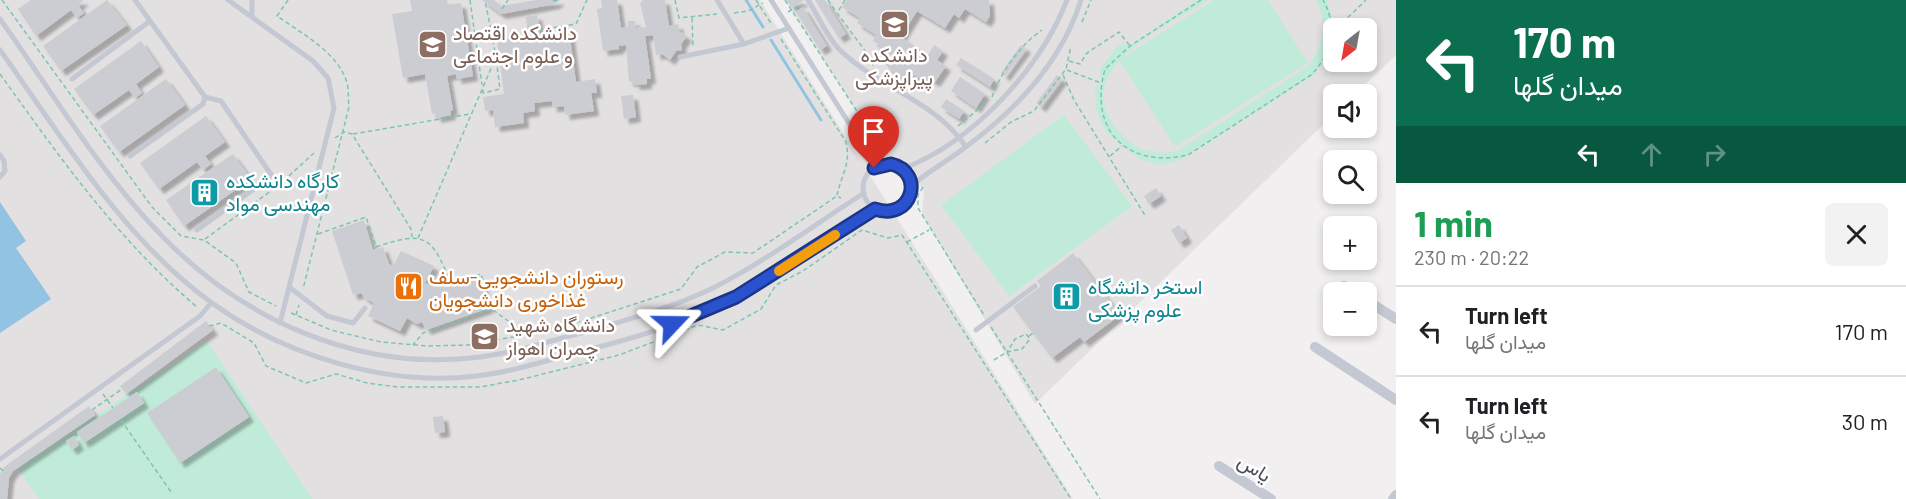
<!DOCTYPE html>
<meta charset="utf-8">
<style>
body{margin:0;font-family:Barlow,Vazirmatn,sans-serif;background:#f2f2f2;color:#202124;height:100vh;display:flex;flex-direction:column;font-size:22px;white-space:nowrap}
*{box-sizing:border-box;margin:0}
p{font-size:20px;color:#757577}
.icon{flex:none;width:33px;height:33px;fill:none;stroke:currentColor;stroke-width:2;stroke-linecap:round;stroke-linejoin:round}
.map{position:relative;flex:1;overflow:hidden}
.side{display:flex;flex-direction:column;background:#fff;width:510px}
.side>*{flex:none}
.guide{background:#0b6e4f;color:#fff;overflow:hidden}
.needle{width:39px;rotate:211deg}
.buttons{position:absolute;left:1323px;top:18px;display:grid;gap:12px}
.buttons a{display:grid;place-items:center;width:54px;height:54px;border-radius:9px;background:#fff;box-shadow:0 3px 9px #0003;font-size:30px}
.pin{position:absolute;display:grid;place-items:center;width:51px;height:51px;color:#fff;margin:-62px -26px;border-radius:50% 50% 50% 0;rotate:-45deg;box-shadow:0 0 6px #0007}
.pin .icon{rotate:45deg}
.me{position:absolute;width:66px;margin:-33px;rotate:67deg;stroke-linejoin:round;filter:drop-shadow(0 0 4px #0008)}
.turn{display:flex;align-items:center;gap:21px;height:126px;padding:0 18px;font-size:27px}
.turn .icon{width:78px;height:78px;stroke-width:2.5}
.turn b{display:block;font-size:42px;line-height:51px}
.lanes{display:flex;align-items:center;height:57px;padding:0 18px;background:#0003;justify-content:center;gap:30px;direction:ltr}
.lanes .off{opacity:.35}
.round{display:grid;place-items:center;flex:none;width:63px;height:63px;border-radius:9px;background:#f2f2f2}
.head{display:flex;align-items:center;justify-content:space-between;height:102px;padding:0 18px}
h1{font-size:36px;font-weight:700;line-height:45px;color:#1e9e55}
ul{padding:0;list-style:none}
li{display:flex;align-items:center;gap:18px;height:90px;padding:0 18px;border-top:2px solid #e0e0e0}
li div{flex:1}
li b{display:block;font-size:22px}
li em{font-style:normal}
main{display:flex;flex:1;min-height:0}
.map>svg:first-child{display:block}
</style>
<main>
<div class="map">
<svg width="1396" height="499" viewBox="0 0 1396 499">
<defs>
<filter id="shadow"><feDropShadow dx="5" dy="5" stdDeviation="1.5" flood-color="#0004"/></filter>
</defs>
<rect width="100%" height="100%" fill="#f1efef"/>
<path fill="#e2e0e0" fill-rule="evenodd" d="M0 0H760L1073 499H0Z
M785 0H1396V55L1355 94H1334L1333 115 1035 404 922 214 924 192 904 161 888 159ZM1334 28H1366V62H1334Z"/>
<path fill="#c1ebd9" d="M1196 0H1208C1164 28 1061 71 1123 136 1137 151 1157 156 1177 151L1307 67C1324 48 1328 23 1316 0H1327L1333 20 1332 37 1329 52 1314 75 1180 160 1161 165 1139 159 1105 131 1096 109 1095 87 1101 83 1100 69 1119 44 1130 46Z
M1214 0H1268L1308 63 1175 147 1119 60Z
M1064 115 1132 206 1009 296 941 205Z
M207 341 312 499H39L18 468Z"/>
<path fill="#92c3e3" d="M0 202 26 241 16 248 51 299 0 333Z"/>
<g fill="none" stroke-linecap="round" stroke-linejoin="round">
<path stroke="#92c3e3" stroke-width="3" d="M746 0 763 27
M771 40 821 120"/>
</g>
<path fill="#cccdd3" filter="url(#shadow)" d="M31 0H84L78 5 84 13 77 18 71 10 36 36 18 9Z
M107 0 127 25 61 71 43 46Z
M410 0H447L448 5 461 3 473 76 457 79 456 74 447 76 453 110 450 111 451 115 436 118V113L432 114 425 74 403 78 392 14 412 11Z
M482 0H494L501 6 536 0H560L555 4 501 14Z
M601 0H617L621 28 628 27V21H635L636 28 646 27 640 3 643 0H665L669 26 678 24 679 31 687 36 681 44 682 50 676 51 670 60 662 54 656 55 653 35 645 36 651 79H647V84L635 85 634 81 629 82 626 45 619 46V49L603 51 597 9 602 8Z
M787 0H804L792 8Z
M815 0H825L846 34 839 38Z
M847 0H989L990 16 986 22 965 9 959 18 954 14 945 28 917 11 901 37 928 55 934 45 943 51 937 60 946 66 935 82 927 77 924 81 914 75 912 79 902 77 889 69 884 61 887 56 878 51 881 46 873 41 876 35 857 23 860 18 842 7Z
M803 7 827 46 820 50 796 12Z
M537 15 540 34 569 30 576 82 595 79 597 93H591L594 111 565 115 564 106 552 107V101L534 103 535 111 523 113 524 123 495 127 493 110 485 111 483 97 504 94 497 40 528 36 526 17Z
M141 41 159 67 136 84 142 93 135 98 129 90 93 115 74 89Z
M1021 45 1026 48 1005 76 1001 73Z
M961 58 994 79 990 87 956 65Z
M1057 75 1062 79 1041 107 1036 103Z
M960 77 985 94 976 108 951 91Z
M166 79 185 105 119 152 100 126Z
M633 95 636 117 624 119 621 96Z
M946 99 964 111 959 119 941 107Z
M206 116 225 142 205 156 211 164 203 170 197 162 159 189 140 163Z
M233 154 251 179 184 226 166 200Z
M1156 188 1161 196 1149 204 1144 196Z
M364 220 373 250 383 247 389 264 393 266 401 251 434 266 425 283 430 285 447 279 449 287 480 276 489 308 426 330 422 322 417 324 407 318 400 331 368 316 374 303 363 297 362 293 353 295 332 231Z
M1179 225 1187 238 1179 243 1171 230Z
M1073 253 1120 315 1084 342 1080 337 1052 358 1013 307 1041 286 1037 281Z
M206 321 213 330 126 394 120 386Z
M216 367 249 417 180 463 147 413Z
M137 392 144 403 84 443 77 432Z
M89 406 95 415 13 471 9 478 7 499H0V474L4 467Z
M443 416 445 432 435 433 433 417Z
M74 436 79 445 72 450 66 441Z"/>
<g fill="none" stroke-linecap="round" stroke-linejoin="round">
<path stroke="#7cc5b0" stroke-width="1.5" stroke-dasharray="4.5 3" stroke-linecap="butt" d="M2 0 152 207 181 236 204 240 236 263 249 292 276 306
M288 0 277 16C301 33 339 53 347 83 349 91 348 99 349 107L303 289
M470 0 482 85
M675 0 679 18 717 14
M756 0 772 25
M785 0 891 164
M828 0 836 12
M845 0 837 13 872 60 873 66
M1201 0 1130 46 1105 69C1088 130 1127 169 1188 155L1311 75C1332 54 1338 26 1323 0
M553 1 560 0
M502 9 508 0
M788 12 802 4
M734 13 748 11 763 3
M692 18 693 46
M1082 22 1091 0
M1337 28 1366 0
M539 30 576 24 587 0
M781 39 846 142C851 164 842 173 837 195
M1069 61 1080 64 1087 53 1119 32 1130 46
M1067 70 1101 83
M0 74C61 159 117 239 198 308
M1063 75 1074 100 1146 217
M483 90V93L500 89 496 58
M992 97C1001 72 1021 44 1042 30
M958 126 987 102
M353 134 470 114
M335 138 344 132 352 134 411 229 412 237
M985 143 1011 122 1034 111 1066 69 1071 46
M1110 156 1122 146
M923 187 918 195V208L984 315
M318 234 366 217 376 247C426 230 432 236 451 284L481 274 492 309 423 333 413 345
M418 238 496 57 485 0
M205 239 279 185 314 153
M907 242 929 230
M493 310 525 333
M291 313 331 330 381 342 427 346 469 345 513 337 582 321 681 289 697 267 725 252 753 253 837 196 841 198
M296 315 299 305
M209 326 221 323 254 343 266 366 306 383 336 374 367 383 398 387H480L519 380 619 355 698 325 723 330 761 309 776 285 803 271 862 230 888 238 902 235 1071 499
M991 327 1100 499
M1029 336 1033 333
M994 360 1007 352 1022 349 1030 339 1026 334 1015 339 1007 352
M103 394 113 408
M92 410 122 389
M121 420 171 492
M0 468 6 473"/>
<path stroke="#c3c8d2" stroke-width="5" d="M135 0 205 97 221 101 272 176 197 230
M228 0 313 61 328 78 334 108 280 323
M717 0 744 44 789 28
M771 0 852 128 874 168
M808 0C818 15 826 35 838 48 876 87 935 100 966 147
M252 17V0
M0 19C52 92 100 173 164 238 243 319 355 370 471 358 511 354 550 341 588 331 630 319 674 307 713 288 766 261 814 225 864 193
M0 50C62 137 124 240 212 303 284 355 386 387 476 376 512 372 548 360 583 351 635 338 690 322 737 296 785 271 830 239 875 209
M680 57 744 44
M72 79 150 21
M0 155 4 161 5 171 0 177
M130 156 203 104 205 97
M863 188a24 24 0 1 1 48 0a24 24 0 1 1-48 0Z
M902 169C972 143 1040 69 1067 0
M911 186C929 171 949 160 967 146 1017 109 1062 61 1081 0
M289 287 327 316 353 323 365 308
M665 307 672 324
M976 330 1035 286
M0 459 200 316 211 303"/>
<path stroke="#c3c8d2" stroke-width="10" d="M1344 286 1355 292
M1366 300 1396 319
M1315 347 1396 400
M1219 466 1271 499
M1393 499 1396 495"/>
</g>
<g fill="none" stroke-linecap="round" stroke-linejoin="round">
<defs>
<path id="route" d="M672 324 736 297 875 209C912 222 926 172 891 164L874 168"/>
</defs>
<use href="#route" stroke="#1b3587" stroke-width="15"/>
<use href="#route" stroke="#2a52cf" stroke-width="10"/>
<path stroke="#f59e0b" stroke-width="10" d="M779 271 835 235"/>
</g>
<defs>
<symbol id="university-square" viewBox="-11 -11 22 22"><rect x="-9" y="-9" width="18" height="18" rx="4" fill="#8d6e63" stroke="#fff"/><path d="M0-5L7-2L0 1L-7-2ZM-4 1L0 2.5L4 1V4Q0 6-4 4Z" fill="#fff"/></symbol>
<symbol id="building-square" viewBox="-11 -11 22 22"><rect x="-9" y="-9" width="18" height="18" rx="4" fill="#0f9aa8" stroke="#fff"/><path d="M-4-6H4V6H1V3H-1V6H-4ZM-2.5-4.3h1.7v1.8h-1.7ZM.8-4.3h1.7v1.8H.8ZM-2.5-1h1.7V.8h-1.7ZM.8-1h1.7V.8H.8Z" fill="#fff"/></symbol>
<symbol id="restaurant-square" viewBox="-11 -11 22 22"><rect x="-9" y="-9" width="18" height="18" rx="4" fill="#e8710a" stroke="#fff"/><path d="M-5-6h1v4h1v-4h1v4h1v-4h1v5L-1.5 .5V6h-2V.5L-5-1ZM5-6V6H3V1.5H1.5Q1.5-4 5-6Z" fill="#fff"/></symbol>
</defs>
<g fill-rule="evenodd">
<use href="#university-square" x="878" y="8" width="33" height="33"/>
<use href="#university-square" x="416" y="28" width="33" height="33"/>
<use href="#building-square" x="188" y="176" width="33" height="33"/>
<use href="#restaurant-square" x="392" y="270" width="33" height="33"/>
<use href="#building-square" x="1050" y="280" width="33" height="33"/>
<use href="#university-square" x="468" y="320" width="33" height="33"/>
</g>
<g text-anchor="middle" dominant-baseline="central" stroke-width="5" stroke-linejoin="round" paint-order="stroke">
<g font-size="20" fill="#785e54" stroke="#fff" text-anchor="start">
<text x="453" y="32">دانشکده اقتصاد<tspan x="453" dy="23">و علوم اجتماعی</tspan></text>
<text x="894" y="54" text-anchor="middle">دانشکده<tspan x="894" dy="23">پیراپزشکی</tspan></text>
<text x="506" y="324">دانشگاه شهید<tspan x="506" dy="23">چمران اهواز</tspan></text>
</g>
<g font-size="20" fill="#0d838f" stroke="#fff" text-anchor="start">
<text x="226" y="180">کارگاه دانشکده<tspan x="226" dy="23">مهندسی مواد</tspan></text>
<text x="1088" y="286">استخر دانشگاه<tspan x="1088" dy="23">علوم پزشکی</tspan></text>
</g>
<g font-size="20" fill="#c56008" stroke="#fff" text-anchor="start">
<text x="429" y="276">رستوران دانشجویی-سلف<tspan x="429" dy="23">غذاخوری دانشجویان</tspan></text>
</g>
<g font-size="20" fill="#484e5a" stroke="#fff">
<text transform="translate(1255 467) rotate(32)">یاس</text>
</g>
</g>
</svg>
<div class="buttons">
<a><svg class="needle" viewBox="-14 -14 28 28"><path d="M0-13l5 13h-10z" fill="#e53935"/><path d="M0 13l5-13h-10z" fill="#757577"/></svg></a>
<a><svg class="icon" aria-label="sound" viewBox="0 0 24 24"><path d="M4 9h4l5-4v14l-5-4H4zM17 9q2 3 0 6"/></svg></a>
<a><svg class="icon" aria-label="search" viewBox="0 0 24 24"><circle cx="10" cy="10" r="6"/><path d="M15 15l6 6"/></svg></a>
<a>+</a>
<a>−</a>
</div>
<div class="pin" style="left:874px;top:168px;background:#d93025"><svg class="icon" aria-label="arrive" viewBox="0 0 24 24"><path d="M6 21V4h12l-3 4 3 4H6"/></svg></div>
<svg class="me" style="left:672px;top:324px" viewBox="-20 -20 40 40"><path d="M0-17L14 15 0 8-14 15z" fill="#2a52cf" stroke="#fff" stroke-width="4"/></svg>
</div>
<section class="side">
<div class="guide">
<div class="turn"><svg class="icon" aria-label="left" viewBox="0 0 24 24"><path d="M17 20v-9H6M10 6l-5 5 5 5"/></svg><div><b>170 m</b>میدان گلها</div></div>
<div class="lanes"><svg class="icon" aria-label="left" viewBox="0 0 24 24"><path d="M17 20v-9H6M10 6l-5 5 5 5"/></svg><svg class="icon off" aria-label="ahead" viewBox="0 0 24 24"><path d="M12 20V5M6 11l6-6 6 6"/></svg><svg class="icon off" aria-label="right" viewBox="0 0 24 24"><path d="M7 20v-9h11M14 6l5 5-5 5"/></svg></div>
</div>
<div class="head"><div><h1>1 min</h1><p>230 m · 20:22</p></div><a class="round"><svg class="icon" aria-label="close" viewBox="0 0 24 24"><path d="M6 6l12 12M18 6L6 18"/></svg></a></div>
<ul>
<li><svg class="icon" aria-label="left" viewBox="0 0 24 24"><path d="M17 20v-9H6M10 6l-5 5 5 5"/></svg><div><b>Turn left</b><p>میدان گلها</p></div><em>170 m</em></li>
<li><svg class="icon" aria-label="left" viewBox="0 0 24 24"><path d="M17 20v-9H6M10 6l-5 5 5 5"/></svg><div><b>Turn left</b><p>میدان گلها</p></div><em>30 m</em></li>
</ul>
</section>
</main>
